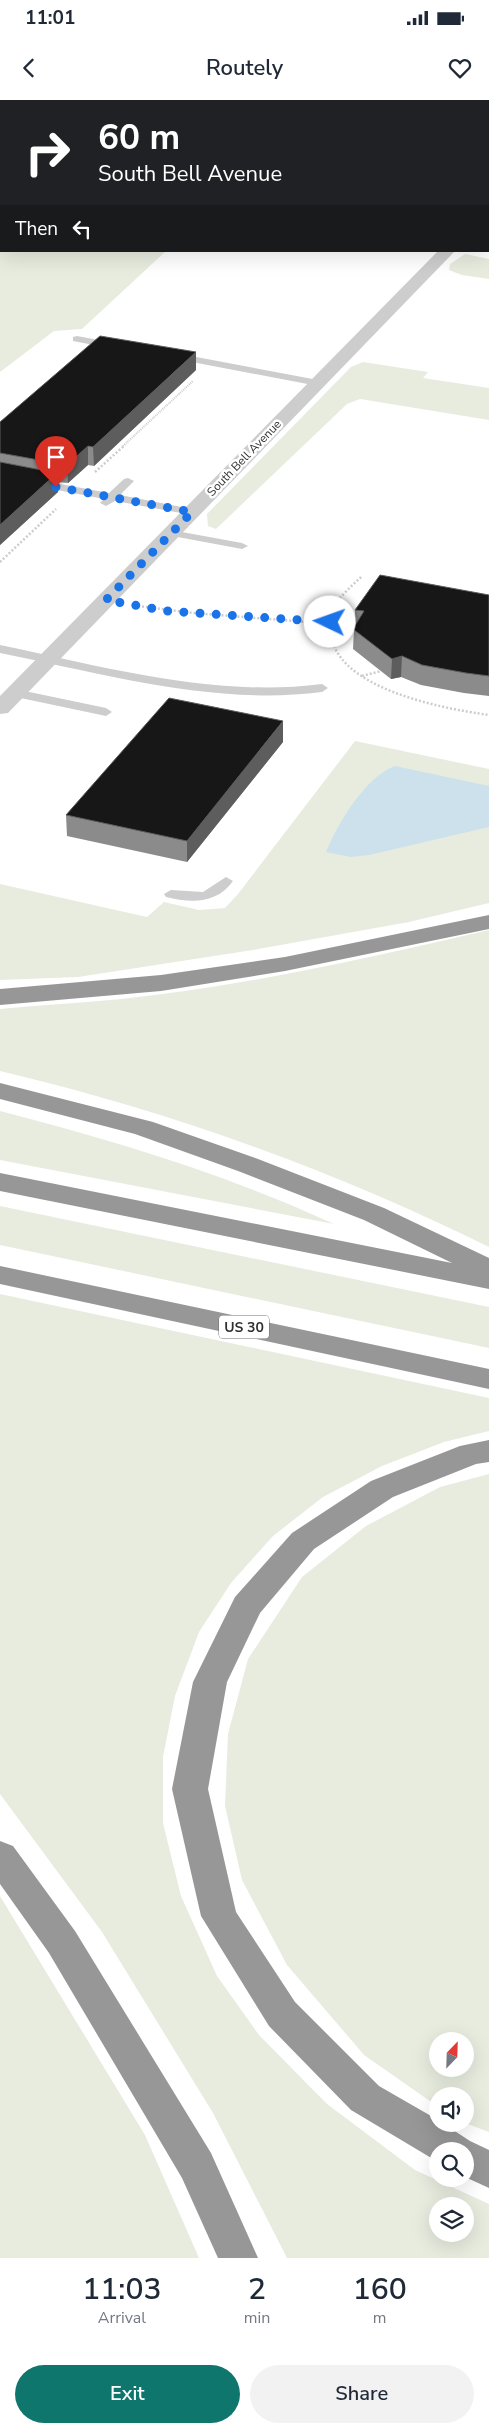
<!DOCTYPE html>
<style>
body{margin:0;font-family:"Nunito Sans",sans-serif;background:#f2f2f3;color:#1f2937;height:100vh;display:flex;flex-direction:column;font-size:19px;white-space:nowrap}
*{box-sizing:border-box;margin:0}
p{font-size:16px;color:#747a83}
.icon{flex:none;width:28px;height:28px;fill:none;stroke:currentColor;stroke-width:2;stroke-linecap:round;stroke-linejoin:round}
.map{position:relative;height:2158px;overflow:hidden}
.sheet{display:flex;flex-direction:column;background:#fff;flex:1}
.sheet>*{flex:none}
.top-card{position:absolute;left:0px;top:0px;width:490px;height:152px;box-shadow:0 5px 20px #0002;background:#202124;color:#fff;overflow:hidden}
.needle{width:32px;rotate:23deg}
.buttons{position:absolute;left:429px;top:1932px;display:grid;gap:10px}
.buttons a{display:grid;place-items:center;width:45px;height:45px;border-radius:50%;background:#fff;box-shadow:0 5px 20px #0002;font-size:25px}
.pin{position:absolute;display:grid;place-items:center;width:42px;height:42px;color:#fff;margin:-51px -21px;border-radius:50% 50% 50% 0;rotate:-45deg;box-shadow:0 0 5px #0007}
.pin .icon{rotate:45deg}
.me{position:absolute;width:55px;margin:-28px;rotate:273deg;stroke-linejoin:round;filter:drop-shadow(0 0 4px #0008)}
.turn{display:flex;align-items:center;gap:18px;height:105px;padding:0 15px;font-size:22px}
.turn .icon{width:65px;height:65px;stroke-width:2.5}
.turn b{display:block;font-size:35px;line-height:42px}
.then{display:flex;align-items:center;height:48px;padding:0 15px;background:#0003;gap:10px;font-size:19px}
.eta{display:flex;justify-content:space-evenly;align-items:center;height:85px;text-align:center}
.eta b{font-size:30px;font-weight:600;line-height:35px}
.button{display:flex;gap:10px;margin-top:auto;padding:10px 15px}
.button a{flex:1;height:58px;border-radius:30px;background:#0f766e;color:#fff;font-size:20px;font-weight:600;line-height:58px;text-align:center}
.button a+a{background:#f2f2f3;color:#1f2937}
.status{display:flex;justify-content:space-between;align-items:center;height:35px;padding:0 25px;background:#fff;direction:ltr}
.status svg{height:14px;fill:currentColor}
header{display:flex;justify-content:space-between;align-items:center;height:65px;padding:0 15px;background:#fff;font-size:22px;font-weight:600}
.map>svg:first-child{display:block}
</style>
<div class="status"><b>11:01</b><svg viewBox="0 0 49 12"><path d="M0 12V9h3v3zM5 12V6h3v6zM10 12V3h3v9zM15 12V0h3v12zM26 1h20v11H26zM47 4h2v5h-2z"/></svg></div>
<header><svg class="icon" aria-label="back" viewBox="0 0 24 24"><path d="M15 5l-7 7 7 7"/></svg>Routely<svg class="icon" aria-label="heart" viewBox="0 0 24 24"><path d="M12 20l-8-8c-3-5 5-10 8-4 3-6 11-1 8 4z"/></svg></header>
<div class="map">
<svg width="489" height="2158" viewBox="0 0 489 2158">
<rect width="100%" height="100%" fill="#fff"/>
<path fill="#e7ecdf" fill-rule="evenodd" d="M0 106 1 151H166L82 229 54 231 0 272Z
M465 154 489 159V179L462 175 449 170 450 164Z
M363 262 428 272 423 278 489 288V320L360 299 347 304 216 429 208 426 207 414 351 267Z
M355 641 489 669V803L409 822 253 850 78 877 0 880V784L147 817 164 802 199 810 225 808 238 794Z
M489 830V1147C333 1070 169 1011 0 971V909C40 905 81 903 121 899 245 886 368 858 489 830Z
M0 1011C113 1040 228 1075 334 1124L0 1060Z
M0 1106 489 1207V1248L0 1145Z
M0 1194 489 1298V1331L444 1342 382 1366 323 1397 273 1436 231 1483 199 1532 175 1596 163 1657V1723L181 1796 217 1876 259 1935 327 2004 415 2070 489 2104V2158H287L213 2013 102 1832 0 1694ZM438 2106H465V2134H438Z
M489 1374V2032L465 2023V1996H438L437 2006 364 1955 287 1865 242 1780 225 1706 228 1634 248 1559 302 1477 366 1426 440 1387ZM438 1941H465V1969H438Z
M0 1796 145 2035 199 2158H0Z"/>
<path fill="#cce1eb" d="M395 666 489 686V727L369 755 351 757 326 752C338 723 365 677 395 666Z"/>
<g fill="none" stroke-linecap="round" stroke-linejoin="round">
<path stroke="#cdcdcd" stroke-width="2" stroke-dasharray="1 1" stroke-linecap="butt" d="M123 346 193 281"/>
<path stroke="#cdcdcd" stroke-width="2.5" stroke-dasharray="2 2" stroke-linecap="butt" d="M95 372 125 345
M0 462 56 409
M361 477C352 486 338 497 334 509 307 584 439 608 489 615
M138 506 193 513 358 526
M362 576 381 571"/>
<path fill="#cdcdcd" fill-rule="evenodd" d="M77 236 114 243 119 246 114 249 73 241V237Z
M175 253 318 280 323 283 318 286 171 258V254Z
M0 373 109 393 124 379 128 378 134 381 120 395 192 409 198 412 192 415 115 401 106 406 100 403 104 399 0 379Z
M171 430 242 443 248 446 242 449 167 435V431Z
M0 545C105 567 215 598 322 584L328 588 322 592C215 606 105 574 0 553Z
M15 589 106 608 112 612 106 616 11 596 9 593 11 590Z
M226 777 233 781C217 804 191 803 166 797L164 794 171 790 203 792Z"/>
<path fill="#cdcdcd" fill-rule="evenodd" d="M0 84 1 85V94H0Z
M438 151H455L8 613 0 614V596Z"/>
<path fill="#979797" fill-rule="evenodd" d="M489 815V829L285 871 161 891 0 905V889L161 875 285 857Z
M0 983 153 1022 258 1059 384 1108 489 1158V1189L0 1091V1073L452 1163 364 1120 238 1071 135 1034 0 999Z
M0 1166 489 1269V1289L0 1184Z
M489 1340V1362L476 1364 393 1397 314 1449 260 1513 227 1582 208 1689 236 1812 295 1902 379 1986 438 2020V2024H444L470 2041 489 2050V2088L465 2077V2051H438V2062L351 2010 269 1926 201 1816 172 1689 193 1582 235 1497 292 1433 371 1381 460 1346Z
M0 1741 13 1746 75 1831 211 2053 258 2158H218L182 2078 49 1853 0 1784Z"/>
</g>
<path fill="#8b8b8b" d="M0 0H321V1H1V80H0Z
M196 270 94 366 88 365 68 383 58 382V392L0 445V322Z
M489 495V596L464 593 421 585 401 577 391 579 353 549 355 510Z
M283 642 187 762 67 736 66 715Z"/>
<path fill="#5d5d5d" d="M196 252V270L94 366 93 347Z
M88 346V365L68 383 67 365Z
M57 373 58 392 0 445V425Z
M402 556 401 577 391 579 392 559Z
M283 621V642L187 762V741Z"/>
<path fill="#171717" stroke="#5d5d5d" d="M0 0H316L314 1H1V72H0Z
M100 236 196 252 93 347 88 346 67 365 0 353V322Z
M0 362 57 373 0 425Z
M380 475 489 495V576L466 573 422 565 402 556 392 559 353 529 364 511 355 510Z
M169 598 283 621 187 741 66 715Z"/>
<g fill="none" stroke-linecap="round" stroke-linejoin="round">
<path stroke="#1a73e8" stroke-width="9" stroke-dasharray="0 16.2" d="M56 387 192 412 106 500 167 511 330 522"/>
</g>
<g text-anchor="middle" dominant-baseline="central" stroke-width="5" stroke-linejoin="round" paint-order="stroke">
<g font-size="12" fill="#303030" stroke="#fff">
<text transform="translate(244 358) rotate(-46)">South Bell Avenue</text>
</g>
<rect fill="#fff" stroke="#6e6e6e" stroke-width="1" x="219" y="1215.5" width="50" height="23" rx="4"/>
<g font-size="14" font-weight="bold" fill="#303030">
<text x="244" y="1227">US 30</text>
</g>
</g>
</svg>
<div class="buttons">
<a><svg class="needle" viewBox="-14 -14 28 28"><path d="M0-13l5 13h-10z" fill="#e53935"/><path d="M0 13l5-13h-10z" fill="#747a83"/></svg></a>
<a><svg class="icon" aria-label="sound" viewBox="0 0 24 24"><path d="M4 9h4l5-4v14l-5-4H4zM17 9q2 3 0 6"/></svg></a>
<a><svg class="icon" aria-label="search" viewBox="0 0 24 24"><circle cx="10" cy="10" r="6"/><path d="M15 15l6 6"/></svg></a>
<a><svg class="icon" aria-label="layers" viewBox="0 0 24 24"><path d="M12 4l9 5-9 5-9-5zM3 14l9 5 9-5"/></svg></a>
</div>
<div class="pin" style="left:56px;top:387px;background:#d93025"><svg class="icon" aria-label="arrive" viewBox="0 0 24 24"><path d="M6 21V4h12l-3 4 3 4H6"/></svg></div>
<svg class="me" style="left:330px;top:522px" viewBox="-20 -20 40 40"><circle r="19" fill="#fff"/><path d="M0-13L10 11 0 6-10 11z" fill="#1a73e8"/></svg>
<div class="top-card">
<div class="turn"><svg class="icon" aria-label="right" viewBox="0 0 24 24"><path d="M7 20v-9h11M14 6l5 5-5 5"/></svg><div><b>60 m</b>South Bell Avenue</div></div>
<div class="then">Then<svg class="icon" aria-label="left" viewBox="0 0 24 24"><path d="M17 20v-9H6M10 6l-5 5 5 5"/></svg></div>
</div>
</div>
<section class="sheet">
<div class="eta">
<div><b>11:03</b><p>Arrival</p></div>
<div><b>2</b><p>min</p></div>
<div><b>160</b><p>m</p></div>
</div>
<div class="button"><a>Exit</a><a>Share</a></div>
</section>
